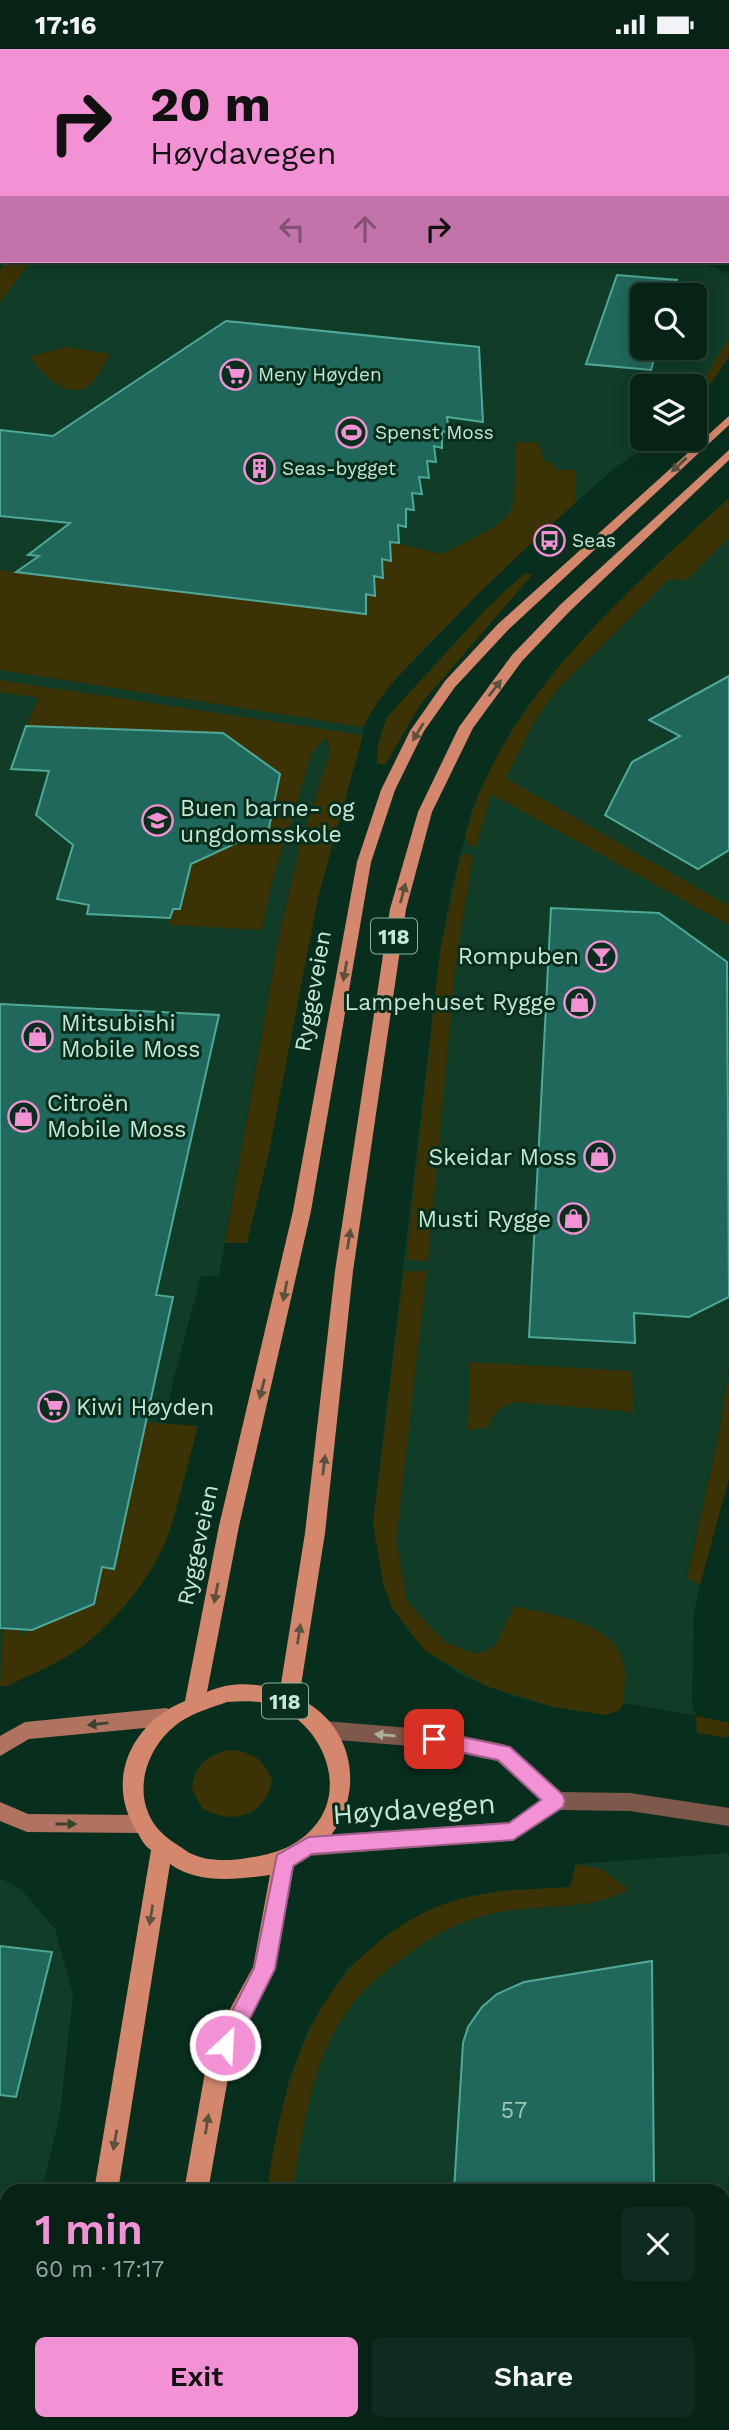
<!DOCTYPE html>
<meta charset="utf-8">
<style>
body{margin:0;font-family:"Work Sans",sans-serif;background:#0f2b1f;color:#f1f3f6;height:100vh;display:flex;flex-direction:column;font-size:26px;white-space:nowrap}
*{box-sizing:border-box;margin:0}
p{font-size:23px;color:#98a4a1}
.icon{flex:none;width:38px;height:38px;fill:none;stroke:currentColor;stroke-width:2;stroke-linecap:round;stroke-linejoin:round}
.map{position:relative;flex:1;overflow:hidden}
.details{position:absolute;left:0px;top:2135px;width:730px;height:247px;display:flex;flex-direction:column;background:#062316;border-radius:21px 21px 0 0;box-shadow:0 4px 18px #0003,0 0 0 2px #274035}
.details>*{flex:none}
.banner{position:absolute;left:0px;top:0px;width:730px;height:214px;box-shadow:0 4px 18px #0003,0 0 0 2px #274035;background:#f391d5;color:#111;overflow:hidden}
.controls{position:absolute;left:630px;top:234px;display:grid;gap:14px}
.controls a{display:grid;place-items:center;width:77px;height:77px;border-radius:10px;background:#062316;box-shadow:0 4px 18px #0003,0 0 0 2px #274035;font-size:35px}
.pin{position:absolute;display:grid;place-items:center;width:60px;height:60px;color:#fff;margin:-30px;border-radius:14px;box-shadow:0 4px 10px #0006}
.me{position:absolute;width:77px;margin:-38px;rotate:25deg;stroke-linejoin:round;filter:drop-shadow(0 0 5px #0008)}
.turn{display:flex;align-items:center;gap:24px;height:147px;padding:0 35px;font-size:32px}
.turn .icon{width:91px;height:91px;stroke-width:2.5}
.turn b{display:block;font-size:49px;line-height:60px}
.lanes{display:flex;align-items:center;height:66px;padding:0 35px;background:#0003;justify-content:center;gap:35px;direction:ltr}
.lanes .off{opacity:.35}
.round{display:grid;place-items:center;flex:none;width:74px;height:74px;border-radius:10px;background:#0f2b1f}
.headline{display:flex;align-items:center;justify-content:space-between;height:119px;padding:0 35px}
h1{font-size:42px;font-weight:600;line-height:52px;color:#f391d5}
.action{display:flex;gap:14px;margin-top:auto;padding:14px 35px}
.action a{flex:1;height:80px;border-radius:10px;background:#f391d5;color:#111;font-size:28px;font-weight:600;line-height:80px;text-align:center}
.action a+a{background:#0f2b1f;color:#f1f3f6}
.status{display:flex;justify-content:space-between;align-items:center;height:49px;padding:0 35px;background:#062316;direction:ltr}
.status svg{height:19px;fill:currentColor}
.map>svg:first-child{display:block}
</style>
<div class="status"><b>17:16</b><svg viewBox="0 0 49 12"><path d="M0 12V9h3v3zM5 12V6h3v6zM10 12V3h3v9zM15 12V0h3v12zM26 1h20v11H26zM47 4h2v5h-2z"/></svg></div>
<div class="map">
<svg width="729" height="2381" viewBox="0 0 729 2381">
<rect width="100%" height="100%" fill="#082f1d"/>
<path fill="#103c28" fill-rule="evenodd" d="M6 212H696L729 225V307L695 359V338H642V390H658L616 418 525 498 477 546 376 651 363 678V686L329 681 326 692 330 702 300 797 280 882 219 1227H201L174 1328 139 1503 122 1544 0 1628V221ZM642 247H695V299H642Z
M729 449V1320L718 1389 687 1528 700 1536 694 1562 692 1653 696 1667 624 1654 620 1661 606 1666 554 1658 513 1647 463 1627 424 1601 392 1559 383 1534 373 1475 440 903 451 842 471 764 481 739 526 659 547 634 576 598Z
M729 1804V2381H266V2375H723V2142H267L288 2033 309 1979 347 1920 389 1887 435 1859 498 1842 570 1838 576 1815Z
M0 1829 21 1840 55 1880 73 1946 60 2064 42 2142H7V2244L0 2259Z"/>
<path fill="#3b3305" d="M6 212H31L0 253V221Z
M726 293 729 294V307L695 359V346Z
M67 298 110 305C104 314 97 330 88 337 66 352 40 323 30 307Z
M634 351 642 352V390H658L649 396C628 389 624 370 634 351Z
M516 393 538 394 545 413 553 414 555 421H575V454C530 494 488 535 446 578 415 609 383 638 363 678L0 621V521L366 565V545L375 547 374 527 383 528 382 510 391 511 390 493 442 505 493 479 507 468 514 454Z
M729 449V488L687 531 669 530 556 642 534 673 506 729 729 857V876L491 745 476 798 469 796 465 788C500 651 628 542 729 449Z
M525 524 532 526 420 656 385 716 377 714 378 695 387 668 488 558Z
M0 631 363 686 318 849 269 1103 247 1194H225L280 882 300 797 330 702 326 689 312 704 271 837 262 881 169 876 173 860H180L191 815 268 779 280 725 222 684 26 677 39 649 0 643Z
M461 805 473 806 455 921 428 1212 406 1211 440 903Z
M404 1222H427L396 1491 407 1553 445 1593 472 1604 483 1603 496 1596 514 1557C557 1568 628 1573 625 1630 624 1640 625 1653 620 1661L606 1666 554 1658 486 1637 424 1601 392 1559 383 1534 373 1475Z
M470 1313 631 1322 634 1363 516 1353C501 1358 493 1362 489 1378L468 1381Z
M729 1320V1429L700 1536 687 1529 718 1389Z
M146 1373 198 1377C188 1413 180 1451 168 1486 153 1527 117 1571 83 1597 60 1614 32 1625 7 1637H0L3 1579 20 1581 19 1586 94 1554 102 1518 114 1519Z
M696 1667 729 1674V1689L697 1684Z
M229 1701C251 1702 265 1710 272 1732 265 1767 232 1777 202 1759L192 1740C194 1717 207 1706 229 1701Z
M576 1815 601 1820 629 1840C592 1862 548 1855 506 1862 467 1868 436 1884 406 1907 384 1923 363 1939 348 1961 310 2013 304 2081 292 2142H267C284 2023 315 1913 434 1859 476 1840 526 1841 570 1838Z"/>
<path fill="#21685c" stroke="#4fa998" stroke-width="2" d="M617 226 677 231 672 247H642V299H657L651 321 586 315Z
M226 272 479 298 483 373 447 368 449 384 442 382V399L434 397 436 413 427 412 429 429 419 428 422 445 412 444 414 461 406 460V478L398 476 399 494 390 493 391 512 382 510 383 529 374 527 375 547 366 545V565L16 523 39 507 28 506 70 474 0 467V381L53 387Z
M729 627V801L698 820 605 766 632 713 680 687 649 671Z
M26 677 223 684 280 725 269 779 191 815 180 860H173L170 869 87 865 89 856 57 850 73 796 36 766 49 722 11 720Z
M551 859 659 864 727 913 729 1248 689 1268 634 1264 635 1294 529 1288Z
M0 955 219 966 156 1246 173 1248 114 1520 102 1518 94 1555 32 1581 0 1579Z
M0 1897 52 1903 16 2048 0 2046Z
M652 1912 654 2142H454L463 1994 468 1978 482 1958 497 1945 524 1933Z"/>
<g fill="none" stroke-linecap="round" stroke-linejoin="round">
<path fill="#7e584b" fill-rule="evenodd" d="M631 0H639V2H631Z
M671 0H679L670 2Z
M0 195H2L0 203Z
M325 1672 434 1681 503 1695 511 1698 561 1743 630 1744 729 1759V1777L630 1762 560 1761 513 1791 309 1807 301 1804 298 1797 301 1790 309 1787 509 1773 540 1751 497 1712 434 1699 325 1690 318 1687 314 1681 318 1675Z"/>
<path fill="#af735f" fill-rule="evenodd" d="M182 0H202L203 2H183Z
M728 185H729V191H728Z
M728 199H729V206H728Z
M166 1659 173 1662 176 1668 173 1674 166 1677 29 1690 0 1707V1687L25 1673Z
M0 1753 28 1765 141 1766 149 1768 152 1775 149 1782 141 1784 27 1783 0 1772Z"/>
<path fill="#d5876d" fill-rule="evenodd" d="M729 367V376L508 581 455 638 424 682 395 741 371 813 311 1162 239 1477 207 1643C232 1632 254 1634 280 1641L305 1484 335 1222 390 860 418 763 459 678 512 606 560 556 729 401V411L570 562 522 612 473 679 432 763 406 860 353 1222 325 1484 299 1649C372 1686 364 1782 294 1817L275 1920 241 1985 231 2012 208 2142H184L207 2012 223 1973 253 1918 270 1826C238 1830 199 1836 170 1815L118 2142H94L151 1801C143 1796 140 1787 135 1779 105 1729 133 1673 185 1652L219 1477 293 1162 357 813 381 741 410 682 445 632 498 575ZM227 1653C244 1652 259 1651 275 1657 321 1675 350 1738 313 1779 293 1801 269 1806 241 1810 224 1812 200 1812 185 1801 178 1796 169 1791 163 1785 127 1751 145 1695 183 1671 196 1663 213 1658 227 1653Z
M51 2375H77L76 2381H50Z
M146 2375H172L171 2381H145Z"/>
</g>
<defs><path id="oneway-solid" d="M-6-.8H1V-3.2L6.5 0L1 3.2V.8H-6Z" transform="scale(1.75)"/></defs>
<g fill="#5a523d">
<use href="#oneway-solid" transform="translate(679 416) rotate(137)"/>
<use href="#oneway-solid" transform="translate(495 639) rotate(-53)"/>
<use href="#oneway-solid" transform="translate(418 683) rotate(121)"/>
<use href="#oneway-solid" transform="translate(403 844) rotate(-75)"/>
<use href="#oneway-solid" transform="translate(345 922) rotate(100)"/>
<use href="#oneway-solid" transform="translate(349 1190) rotate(-81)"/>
<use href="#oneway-solid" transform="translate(285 1242) rotate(101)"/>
<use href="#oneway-solid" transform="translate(262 1340) rotate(104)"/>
<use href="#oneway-solid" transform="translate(324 1416) rotate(-83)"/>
<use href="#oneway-solid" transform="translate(216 1544) rotate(101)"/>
<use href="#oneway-solid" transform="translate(299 1585) rotate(-81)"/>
<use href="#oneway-solid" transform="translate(151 1866) rotate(99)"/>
<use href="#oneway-solid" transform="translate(207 2075) rotate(-81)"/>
<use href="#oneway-solid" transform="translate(115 2091) rotate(100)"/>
</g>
<g fill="#3a4331">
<use href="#oneway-solid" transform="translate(98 1675) rotate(174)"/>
<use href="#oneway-solid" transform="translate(66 1775)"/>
</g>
<use fill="#a9ae9d" href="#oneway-solid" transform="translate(385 1686) rotate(-175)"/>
<path fill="#f391d5" stroke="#9e5e8a" stroke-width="2" d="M434 1682 510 1698 563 1746 565 1752 563 1758 513 1791 312 1805 293 1817 275 1920 233 2003 225 2006 218 2003 215 1996 254 1919 277 1806 309 1788 509 1774 541 1751 498 1711 427 1696 424 1690 427 1684Z"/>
<defs>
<symbol id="supermarket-ring" viewBox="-11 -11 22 22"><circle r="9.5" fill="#082f1d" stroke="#f391d5" stroke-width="1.5"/><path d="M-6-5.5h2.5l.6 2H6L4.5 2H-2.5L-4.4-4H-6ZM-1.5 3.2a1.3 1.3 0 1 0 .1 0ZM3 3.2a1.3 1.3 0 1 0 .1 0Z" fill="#f391d5"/></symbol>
<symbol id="stadium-ring" viewBox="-11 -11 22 22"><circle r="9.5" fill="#082f1d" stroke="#f391d5" stroke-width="1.5"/><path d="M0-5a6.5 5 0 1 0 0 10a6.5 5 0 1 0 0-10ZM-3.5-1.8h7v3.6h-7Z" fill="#f391d5"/></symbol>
<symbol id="building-ring" viewBox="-11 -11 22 22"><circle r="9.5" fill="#082f1d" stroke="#f391d5" stroke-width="1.5"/><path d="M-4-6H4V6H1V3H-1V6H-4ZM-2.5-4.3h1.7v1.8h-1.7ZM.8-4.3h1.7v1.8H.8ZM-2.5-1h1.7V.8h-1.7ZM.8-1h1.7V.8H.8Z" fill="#f391d5"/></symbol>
<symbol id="bus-ring" viewBox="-11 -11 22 22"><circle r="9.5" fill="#082f1d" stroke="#f391d5" stroke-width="1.5"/><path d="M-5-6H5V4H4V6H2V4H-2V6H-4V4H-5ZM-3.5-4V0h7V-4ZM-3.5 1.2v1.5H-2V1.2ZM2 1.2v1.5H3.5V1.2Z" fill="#f391d5"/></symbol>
<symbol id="school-ring" viewBox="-11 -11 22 22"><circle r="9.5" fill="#082f1d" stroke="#f391d5" stroke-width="1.5"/><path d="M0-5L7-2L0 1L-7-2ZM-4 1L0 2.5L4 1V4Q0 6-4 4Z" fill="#f391d5"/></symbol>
<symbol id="bar-ring" viewBox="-11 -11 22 22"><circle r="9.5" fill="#082f1d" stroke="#f391d5" stroke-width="1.5"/><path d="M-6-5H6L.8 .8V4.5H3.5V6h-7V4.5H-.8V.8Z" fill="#f391d5"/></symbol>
<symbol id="shop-ring" viewBox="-11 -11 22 22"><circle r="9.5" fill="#082f1d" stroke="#f391d5" stroke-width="1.5"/><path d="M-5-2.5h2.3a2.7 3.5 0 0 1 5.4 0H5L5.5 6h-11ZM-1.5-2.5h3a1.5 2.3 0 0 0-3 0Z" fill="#f391d5"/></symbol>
</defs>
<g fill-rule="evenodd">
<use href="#supermarket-ring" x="218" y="308" width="35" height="35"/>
<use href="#stadium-ring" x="334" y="366" width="35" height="35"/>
<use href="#building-ring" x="242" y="402" width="35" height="35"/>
<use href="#bus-ring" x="532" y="474" width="35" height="35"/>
<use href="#school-ring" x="140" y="754" width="35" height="35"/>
<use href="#bar-ring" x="584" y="890" width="35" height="35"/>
<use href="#shop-ring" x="562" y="936" width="35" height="35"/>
<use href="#shop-ring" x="20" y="970" width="35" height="35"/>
<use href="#shop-ring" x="6" y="1050" width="35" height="35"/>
<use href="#shop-ring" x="582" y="1090" width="35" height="35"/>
<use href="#shop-ring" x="556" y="1152" width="35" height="35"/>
<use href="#supermarket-ring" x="36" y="1340" width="35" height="35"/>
</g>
<g text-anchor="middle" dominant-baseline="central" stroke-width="6" stroke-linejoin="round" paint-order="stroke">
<g font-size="19" fill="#c5e7d3" stroke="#082f1d" text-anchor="start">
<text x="258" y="325">Meny Høyden</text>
<text x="375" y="383">Spenst Moss</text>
<text x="282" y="419">Seas-bygget</text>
<text x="572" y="491">Seas</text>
</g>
<g fill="#082f1d" stroke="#8cb09c" stroke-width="2">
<rect x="371" y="869.5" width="46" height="35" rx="5"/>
<rect x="262" y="1634.5" width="46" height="35" rx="5"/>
</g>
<g font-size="21" font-weight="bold" fill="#c5e7d3">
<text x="394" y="887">118</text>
<text x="285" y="1652">118</text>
</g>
<g font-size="23" fill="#c5e7d3" stroke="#082f1d" text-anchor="start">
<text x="180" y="759">Buen barne- og<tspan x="180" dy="26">ungdomsskole</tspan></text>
<text x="579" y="907" text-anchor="end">Rompuben</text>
<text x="556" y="953" text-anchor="end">Lampehuset Rygge</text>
<text x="61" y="974">Mitsubishi<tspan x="61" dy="26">Mobile Moss</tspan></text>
<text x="47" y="1054">Citroën<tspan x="47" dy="26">Mobile Moss</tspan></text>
<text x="577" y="1108" text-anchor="end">Skeidar Moss</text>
<text x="551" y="1170" text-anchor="end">Musti Rygge</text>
<text x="76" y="1358">Kiwi Høyden</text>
</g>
<g font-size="23" fill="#c5e7d3" stroke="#082f1d">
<text transform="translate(313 942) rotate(-80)">Ryggeveien</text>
<text transform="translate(198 1496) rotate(-78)">Ryggeveien</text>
</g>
<g font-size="23" fill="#9cc7b5">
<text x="514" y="2061">57</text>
</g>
<g font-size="28" fill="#c5e7d3" stroke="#082f1d">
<text transform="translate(414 1760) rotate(-4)">Høydavegen</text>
</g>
</g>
</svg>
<div class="controls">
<a><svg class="icon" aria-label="search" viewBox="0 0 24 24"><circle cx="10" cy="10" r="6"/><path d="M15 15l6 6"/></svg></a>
<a><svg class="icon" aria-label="layers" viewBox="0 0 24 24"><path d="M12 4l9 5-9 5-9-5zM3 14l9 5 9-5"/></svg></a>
</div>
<div class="pin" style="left:434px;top:1690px;background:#d93025"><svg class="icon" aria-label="arrive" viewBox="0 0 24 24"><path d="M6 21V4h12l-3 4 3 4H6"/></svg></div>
<svg class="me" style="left:225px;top:1996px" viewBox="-20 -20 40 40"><circle r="17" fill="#f391d5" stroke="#fff" stroke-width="3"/><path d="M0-11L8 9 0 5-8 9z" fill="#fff"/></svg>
<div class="banner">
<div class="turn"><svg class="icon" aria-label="right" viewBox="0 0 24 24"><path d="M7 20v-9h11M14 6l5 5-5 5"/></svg><div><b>20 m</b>Høydavegen</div></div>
<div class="lanes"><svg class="icon off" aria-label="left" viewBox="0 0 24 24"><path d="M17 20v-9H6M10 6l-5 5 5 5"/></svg><svg class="icon off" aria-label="ahead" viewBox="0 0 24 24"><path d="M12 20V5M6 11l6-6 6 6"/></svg><svg class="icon" aria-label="right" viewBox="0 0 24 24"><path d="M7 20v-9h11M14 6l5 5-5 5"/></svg></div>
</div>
<section class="details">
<div class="headline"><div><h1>1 min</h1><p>60 m · 17:17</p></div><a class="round"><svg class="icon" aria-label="close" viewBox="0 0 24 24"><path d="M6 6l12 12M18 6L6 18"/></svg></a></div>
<div class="action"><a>Exit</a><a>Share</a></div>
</section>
</div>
